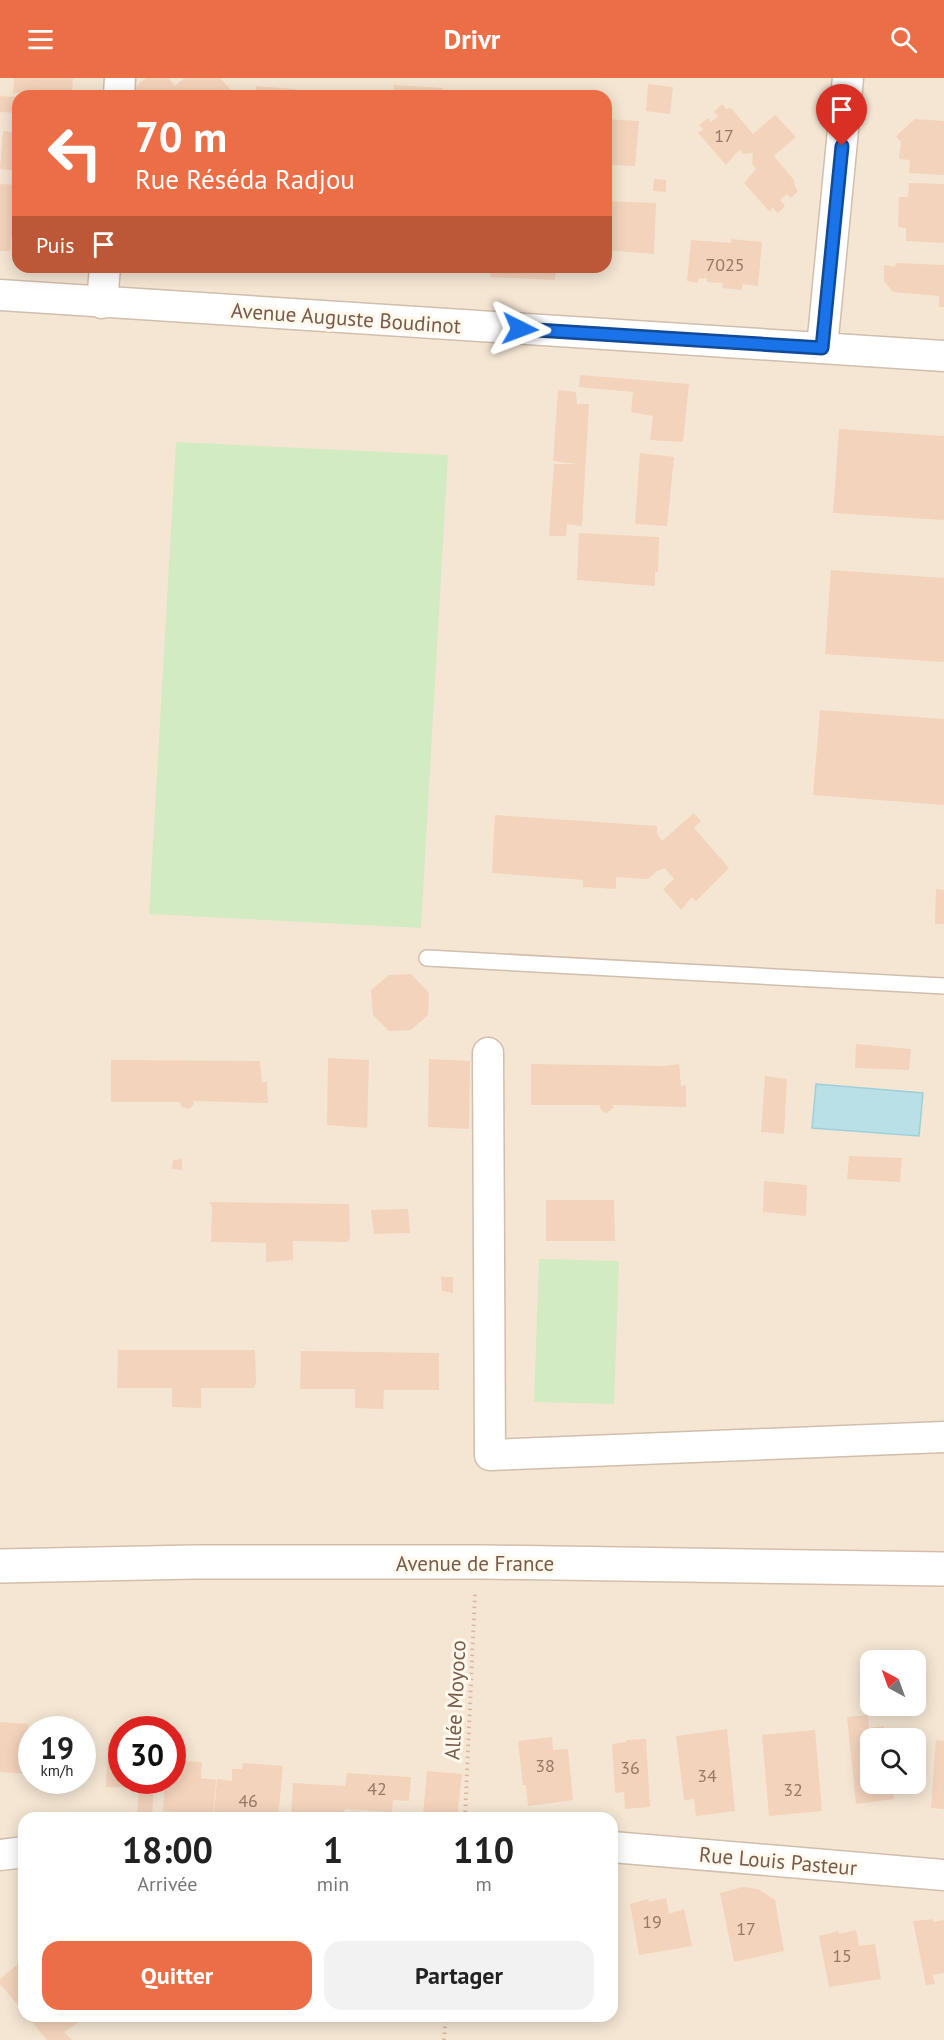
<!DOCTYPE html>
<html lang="fr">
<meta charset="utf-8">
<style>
body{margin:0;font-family:"PT Sans",sans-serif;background:#f2f2f2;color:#222;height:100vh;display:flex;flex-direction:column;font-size:22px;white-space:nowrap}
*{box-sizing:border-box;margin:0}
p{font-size:20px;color:#767676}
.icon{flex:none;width:33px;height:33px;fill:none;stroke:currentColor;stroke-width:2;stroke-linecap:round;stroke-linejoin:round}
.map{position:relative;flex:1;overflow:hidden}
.details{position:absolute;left:18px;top:1734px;width:600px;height:210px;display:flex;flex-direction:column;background:#fff;border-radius:18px;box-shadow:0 3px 15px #0003}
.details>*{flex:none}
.banner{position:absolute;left:12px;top:12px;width:600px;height:183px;border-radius:18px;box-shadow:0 3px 15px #0003;background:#eb6e47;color:#fff;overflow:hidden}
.needle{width:39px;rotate:319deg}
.tools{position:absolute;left:860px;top:1572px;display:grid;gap:12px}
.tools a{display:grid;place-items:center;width:66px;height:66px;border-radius:12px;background:#fff;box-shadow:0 3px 15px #0003;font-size:30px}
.speed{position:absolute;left:18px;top:1638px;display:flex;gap:12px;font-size:30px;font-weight:700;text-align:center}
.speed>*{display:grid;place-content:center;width:78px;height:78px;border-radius:50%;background:#fff;box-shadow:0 3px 15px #0003;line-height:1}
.speed small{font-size:15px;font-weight:400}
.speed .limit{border:9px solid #d22;background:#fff;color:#111}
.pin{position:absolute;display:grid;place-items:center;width:51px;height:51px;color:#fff;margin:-62px -26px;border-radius:50% 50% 50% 0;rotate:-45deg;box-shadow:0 0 6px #0007}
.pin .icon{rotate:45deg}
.me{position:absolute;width:66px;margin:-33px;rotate:93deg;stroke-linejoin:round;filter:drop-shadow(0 0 4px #0008)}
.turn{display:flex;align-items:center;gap:21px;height:126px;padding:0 24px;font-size:27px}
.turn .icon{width:78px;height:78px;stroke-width:2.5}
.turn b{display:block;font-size:42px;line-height:51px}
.then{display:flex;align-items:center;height:57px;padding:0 24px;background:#0003;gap:12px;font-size:22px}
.eta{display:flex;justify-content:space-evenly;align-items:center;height:102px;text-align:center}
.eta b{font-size:36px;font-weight:600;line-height:42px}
.action{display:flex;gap:12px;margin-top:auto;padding:12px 24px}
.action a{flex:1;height:69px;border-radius:18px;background:#eb6e47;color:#fff;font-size:24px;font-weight:600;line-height:69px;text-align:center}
.action a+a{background:#f2f2f2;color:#222}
header{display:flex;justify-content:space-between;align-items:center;height:78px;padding:0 24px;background:#eb6e47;color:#fff;font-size:27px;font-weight:600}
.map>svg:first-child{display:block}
</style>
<header><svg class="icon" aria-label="menu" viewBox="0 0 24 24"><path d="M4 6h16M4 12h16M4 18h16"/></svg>Drivr<svg class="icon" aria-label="search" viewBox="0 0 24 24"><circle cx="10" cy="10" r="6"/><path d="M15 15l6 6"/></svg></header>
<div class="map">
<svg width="944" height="1962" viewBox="0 0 944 1962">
<rect width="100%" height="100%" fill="#fdf4e5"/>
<path fill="#f5e6d3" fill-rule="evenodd" d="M0 0H944V1962H0ZM18 18H606V189H18ZM870 1582H915V1628H870ZM32 1652H82V1702H32ZM122 1652H172V1702H122ZM870 1660H915V1706H870ZM24 1740H612V1938H24Z"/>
<path fill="#d3ebc3" d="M176 364 448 377 421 850 149 836Z
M539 1181 619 1183 614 1326 534 1324Z"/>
<path fill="#b9e0e7" stroke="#9fd0da" stroke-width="1.5" d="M816 1006 923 1015 919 1058 812 1050Z"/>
<path fill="#f3d3bc" d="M14 0H73L72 18 13 15Z
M146 0H168L175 8 184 0H220L231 12 224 18H133V11Z
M648 6 673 9 670 36 646 33Z
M394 7 443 10V18H393Z
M256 8 296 11 295 18H256Z
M447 12 496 15V18H447Z
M311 13 360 15 359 18H310Z
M0 18 18 19V35L0 34Z
M722 26 726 31 731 30 753 56 775 37 796 59 774 78 794 102 795 109 798 113 791 120 787 116 780 122 785 128 778 135 772 129 770 134 744 105 756 91 752 86 753 75 743 76 740 71 726 87 698 55 703 51 699 47 708 40 711 44 718 38 714 34Z
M606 41 639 43 635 88 606 87Z
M915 41 944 43V97L909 95 910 82 899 81 901 64 896 58Z
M3 53 18 55V93L0 91Z
M654 101 666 102V114L653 113Z
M909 105 944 106V165L906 163V150L898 149 899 119H908Z
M0 106 18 107V160L11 159 10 173H0Z
M606 123 656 125 654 176 606 172Z
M731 161 762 164 758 208 743 206 741 212 722 210 723 205 707 204V200L698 201V205L687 203 691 162 731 165Z
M896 185 944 187V229H939V218L893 214 884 203V187L895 189Z
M485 189H556L555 202 490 199 491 195Z
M580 297 689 306 683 364 650 362 653 338 631 334 633 314 579 309Z
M558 312 576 314 577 326H589L582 448 567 446 566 458H549L554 386H577L553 383Z
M839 351 944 358V442L833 435Z
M640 375 674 379 667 448 635 446Z
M579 455 659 459 658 494 655 493V508L577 502Z
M831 492 944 500V584L825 576Z
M820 632 944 641V727L813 717Z
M694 735 701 743 694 750 729 790 696 823 692 819 681 832 663 811 674 801 665 790 657 793 648 801 616 799V811L583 809V802L492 795 495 737 657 748V756L662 763Z
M936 811 944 812V846H935Z
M411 896 429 915 428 937 411 952 389 953 373 937 371 912 389 897Z
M856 966 911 971 909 992 855 990Z
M328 980 369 982 367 1050 327 1047Z
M429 981 470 983 469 1051 428 1049Z
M111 982 260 983 262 1004H267L268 1025 193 1023 194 1026 189 1031 182 1029 179 1024H111Z
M531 986 665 988 679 986 681 1008 686 1007V1029L612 1027 614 1029 607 1035 602 1033 599 1027H531Z
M765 998 787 1001 784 1056 761 1054Z
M849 1078 902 1080 900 1104 847 1101Z
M182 1081V1092L172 1091 173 1082Z
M764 1103 807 1107 806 1138 763 1134Z
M546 1122H614L615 1163H546Z
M210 1124 349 1126 350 1159 348 1164 293 1163V1182L266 1184V1165L211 1164 212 1130Z
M408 1131 410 1155 374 1156 371 1132Z
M441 1199H453V1215L442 1213Z
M118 1272H255L256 1305 254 1310H201V1330L172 1329V1310H117Z
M301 1273 439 1275V1312H384L383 1331 355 1330V1311H300Z
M868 1637 869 1650 884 1648 885 1660H870V1706H892L894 1721 856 1726 847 1639Z
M0 1644 28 1646 25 1696 0 1694Z
M727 1651 735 1733 696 1738 694 1721 684 1722 676 1658Z
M815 1652 822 1733 769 1738 762 1657Z
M552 1659 553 1672 568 1671 573 1722 528 1728 526 1707H523L518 1663Z
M646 1661 650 1729 625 1731 624 1714 615 1715 612 1666 626 1664V1662Z
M936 1662 944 1663V1731L931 1730Z
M108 1665H122V1702H154L152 1740H137L139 1709H106Z
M172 1683 202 1684 201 1700 216 1702 213 1737 163 1733 165 1702H172Z
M243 1685 283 1688 278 1740 214 1736 217 1701 232 1703V1691H242Z
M427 1693 462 1696 457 1740 423 1737Z
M347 1695 411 1699 409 1723 393 1722 392 1734 345 1731 343 1740H291L293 1705 345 1708Z
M38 1702H75V1705L38 1704Z
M743 1809 758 1811 775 1822 784 1873 734 1884 720 1815Z
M666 1820 669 1836 684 1831 692 1868 639 1877 630 1826 648 1821 649 1824Z
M933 1841V1844L944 1842V1895L932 1897 935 1906 926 1907 913 1843Z
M856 1852 859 1868 875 1866 881 1901 829 1909 819 1858 838 1853 839 1856Z
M24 1881V1934L0 1906V1901Z
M27 1938H73L79 1944 64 1954 72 1962H47Z"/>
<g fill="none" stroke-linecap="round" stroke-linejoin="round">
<defs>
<path id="service" d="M427 880 944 908"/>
<path id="minor" d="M119 18 120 0
M0 217 944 278
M102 225 105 189
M822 270 848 0
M488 975 490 1377 944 1359
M612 1769 944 1797
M0 1777 24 1774"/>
<path id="secondary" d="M0 1488 194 1484H484L944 1491"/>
</defs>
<use href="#service" stroke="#d1bead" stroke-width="18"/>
<use href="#minor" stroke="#d1bead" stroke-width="33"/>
<use href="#secondary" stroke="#d4beab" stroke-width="36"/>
<path stroke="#d9b69f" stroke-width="4" stroke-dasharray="1.5 4.5" stroke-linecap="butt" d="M465 1740 475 1516
M444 1962 446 1938"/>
<use href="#service" stroke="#fff" stroke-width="15"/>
<use href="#minor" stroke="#fff" stroke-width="30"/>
<use href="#secondary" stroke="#fff" stroke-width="33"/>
</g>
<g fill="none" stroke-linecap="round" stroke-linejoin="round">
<defs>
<path id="route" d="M520 251 822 270 842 68"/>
</defs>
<use href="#route" stroke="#114b97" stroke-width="15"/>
<use href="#route" stroke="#1a73e8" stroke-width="10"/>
</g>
<g text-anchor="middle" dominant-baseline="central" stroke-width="6" stroke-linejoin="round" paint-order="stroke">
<g font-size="18" fill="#967866">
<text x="724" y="57">17</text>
<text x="725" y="186">7025</text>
<text x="545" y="1687">38</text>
<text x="630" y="1689">36</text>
<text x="707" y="1697">34</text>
<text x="377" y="1710">42</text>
<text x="793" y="1711">32</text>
<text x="248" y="1722">46</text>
<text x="652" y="1843">19</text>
<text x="746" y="1850">17</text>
<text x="842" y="1877">15</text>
</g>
<g font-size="21" fill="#775a49" stroke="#fff8ec">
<text transform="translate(346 240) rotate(4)">Avenue Auguste Boudinot</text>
<text x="475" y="1485">Avenue de France</text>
<text transform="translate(455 1622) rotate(-87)">Allée Moyoco</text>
<text transform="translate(778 1783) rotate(5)">Rue Louis Pasteur</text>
</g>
</g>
</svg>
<div class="tools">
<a><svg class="needle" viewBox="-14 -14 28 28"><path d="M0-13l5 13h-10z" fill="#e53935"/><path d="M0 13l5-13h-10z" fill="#767676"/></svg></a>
<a><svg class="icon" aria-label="search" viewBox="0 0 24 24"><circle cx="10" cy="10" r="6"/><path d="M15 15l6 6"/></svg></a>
</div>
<div class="speed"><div>19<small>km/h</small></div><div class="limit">30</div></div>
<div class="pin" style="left:842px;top:68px;background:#d93025"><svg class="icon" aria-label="arrive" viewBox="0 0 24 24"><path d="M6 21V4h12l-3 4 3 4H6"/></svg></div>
<svg class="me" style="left:520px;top:251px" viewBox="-20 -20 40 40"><path d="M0-17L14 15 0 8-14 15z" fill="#1a73e8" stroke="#fff" stroke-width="4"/></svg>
<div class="banner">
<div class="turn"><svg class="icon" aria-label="left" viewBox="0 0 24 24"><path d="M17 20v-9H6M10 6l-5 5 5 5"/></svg><div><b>70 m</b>Rue Réséda Radjou</div></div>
<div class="then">Puis<svg class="icon" aria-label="arrive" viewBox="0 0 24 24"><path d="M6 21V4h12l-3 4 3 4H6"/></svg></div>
</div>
<section class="details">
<div class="eta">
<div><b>18:00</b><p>Arrivée</p></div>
<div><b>1</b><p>min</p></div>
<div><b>110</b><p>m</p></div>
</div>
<div class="action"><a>Quitter</a><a>Partager</a></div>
</section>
</div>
